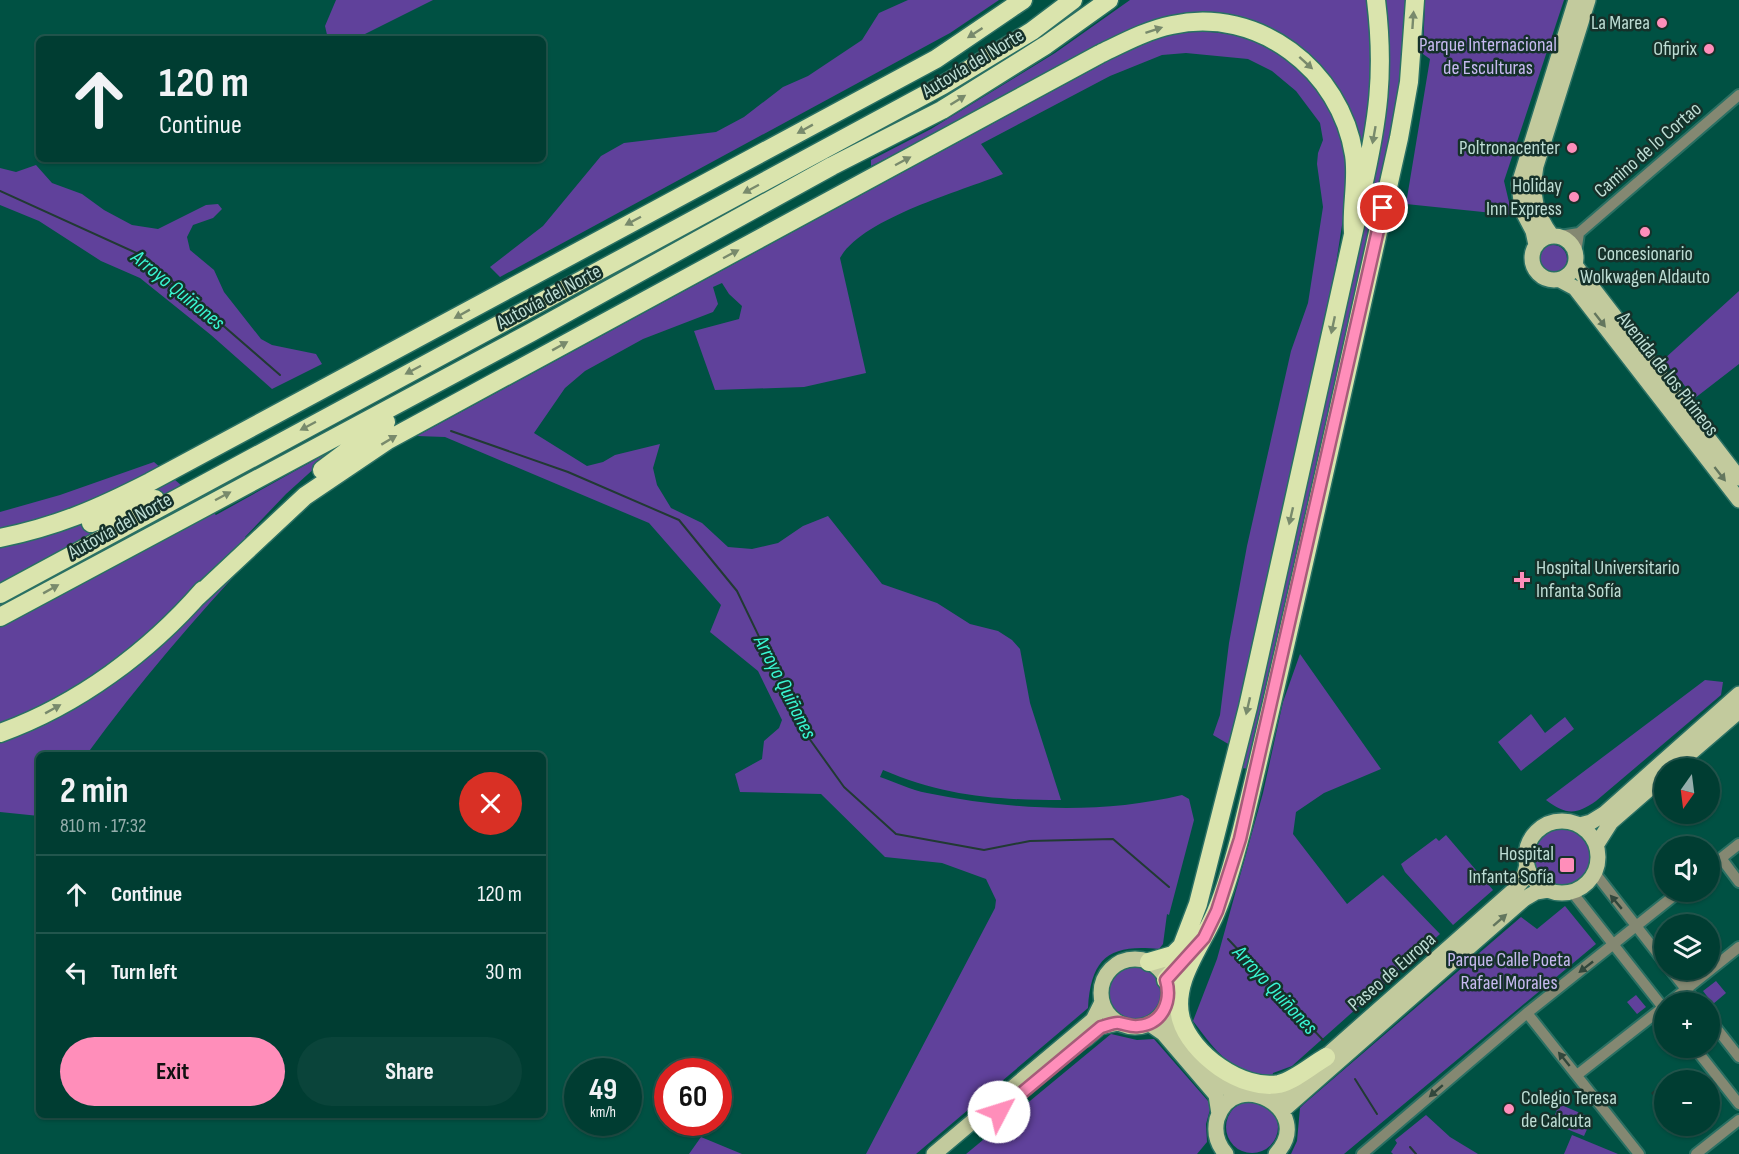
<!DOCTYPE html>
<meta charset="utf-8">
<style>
body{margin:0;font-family:"Sofia Sans Condensed",sans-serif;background:#0a443a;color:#f1f3f6;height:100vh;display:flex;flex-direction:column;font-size:22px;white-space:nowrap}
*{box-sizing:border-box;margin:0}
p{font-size:20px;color:#95aeac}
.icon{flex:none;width:33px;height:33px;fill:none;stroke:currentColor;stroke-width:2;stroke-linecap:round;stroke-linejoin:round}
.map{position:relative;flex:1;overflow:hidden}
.details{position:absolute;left:36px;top:752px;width:510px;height:366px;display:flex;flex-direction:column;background:#003d32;border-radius:9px;box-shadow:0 2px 4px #0004,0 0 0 2px #22564d}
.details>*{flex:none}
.hud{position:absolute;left:36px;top:36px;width:510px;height:126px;border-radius:9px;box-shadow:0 2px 4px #0004,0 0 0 2px #22564d;background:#003d32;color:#f1f3f6;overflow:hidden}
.needle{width:39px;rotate:194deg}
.tools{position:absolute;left:1654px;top:758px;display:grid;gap:12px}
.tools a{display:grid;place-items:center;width:66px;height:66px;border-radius:50%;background:#003d32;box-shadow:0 2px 4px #0004,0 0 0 2px #22564d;font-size:30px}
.speed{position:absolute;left:564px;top:1058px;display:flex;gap:12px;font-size:30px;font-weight:700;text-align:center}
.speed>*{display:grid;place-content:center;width:78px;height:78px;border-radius:50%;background:#003d32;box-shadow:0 2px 4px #0004,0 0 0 2px #22564d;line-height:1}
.speed small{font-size:15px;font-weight:400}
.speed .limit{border:9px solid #d22;background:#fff;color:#111}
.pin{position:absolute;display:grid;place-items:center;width:51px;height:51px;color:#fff;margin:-26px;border:3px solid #fff;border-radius:50%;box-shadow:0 2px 6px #0007}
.me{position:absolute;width:66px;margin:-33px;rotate:50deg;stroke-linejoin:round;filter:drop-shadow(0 0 4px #0008)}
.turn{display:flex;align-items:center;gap:21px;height:126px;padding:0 24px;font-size:27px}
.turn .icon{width:78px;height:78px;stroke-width:2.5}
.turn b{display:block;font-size:42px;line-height:51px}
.round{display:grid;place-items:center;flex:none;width:63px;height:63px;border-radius:32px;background:#0a443a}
.overview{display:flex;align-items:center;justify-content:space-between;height:102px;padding:0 24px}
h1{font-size:36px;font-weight:700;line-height:45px}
.cta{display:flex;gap:12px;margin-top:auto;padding:12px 24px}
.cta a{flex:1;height:69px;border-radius:36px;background:#ff8eba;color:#111;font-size:24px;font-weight:700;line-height:69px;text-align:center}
.cta a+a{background:#0a443a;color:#f1f3f6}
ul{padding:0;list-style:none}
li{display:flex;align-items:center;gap:18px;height:78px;padding:0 24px;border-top:2px solid #22564d}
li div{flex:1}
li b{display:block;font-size:22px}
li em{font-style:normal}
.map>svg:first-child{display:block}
</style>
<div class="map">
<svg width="1739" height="1154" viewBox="0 0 1739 1154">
<rect width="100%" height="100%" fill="#005143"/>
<path fill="#60419b" d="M336 0H433L355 39H328L325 26Z
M908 0H999L950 33 500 277 490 267 543 226 601 156 624 143 716 132 744 117 783 87 808 76 862 40 879 13Z
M1130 0H1368L1372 54 1371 102 1361 154C1353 134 1345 100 1333 83 1316 60 1300 47 1275 33 1186 0 1114 41 1037 82 982 112 926 138 871 166V160L931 129 1055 53Z
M1382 0H1407L1405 47 1398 99 1251 769 1241 768 1377 159Z
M1425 0H1564L1504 181 1512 215 1406 204 1430 59 1423 54Z
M1202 31 1237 35 1267 45 1295 62 1319 85 1336 119 1346 159 1347 193 1328 315 1230 745 1213 735 1220 715 1229 643 1247 546 1291 351 1308 303 1323 207 1317 164 1318 153 1323 140 1320 123 1296 91 1272 71 1248 59 1186 53 1162 55 1110 76 981 144 1003 174C959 192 863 218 840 258L866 373 804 387 715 390 694 331 739 319 742 306 729 294 722 283 713 287 718 304 713 312 643 339 585 371 565 388 534 433 587 466 603 462 615 455 660 444 653 468 657 485 671 508 702 523 728 547 752 549 778 543 803 526 828 516 882 584 937 603 970 624 998 631 1012 640 1020 649 1030 703 1061 800C995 800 944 796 883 770L880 777C895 782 911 790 927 793 1011 810 1099 815 1182 795L1189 799 1194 820 1169 915 1167 914 1163 944 1159 949C1110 944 1091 957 1088 1008L916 1154H866L995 908 996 900 986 879 942 863 885 857 821 794 740 792 735 774 762 759 764 741 779 728 782 720 758 671 710 632 721 605 649 523 445 437 417 436 1134 47 1172 34Z
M36 165 52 183 82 194 104 210 132 225 158 229 206 205 218 204 222 209 213 218 193 225 187 237 190 250 214 270 224 292 261 339 272 345 316 354 322 364 272 389 211 335 140 278 101 261 39 221 0 205V168L16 172Z
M1539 259a14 14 0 1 1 28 0a14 14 0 1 1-28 0Z
M1739 291V364L1695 398 1663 360Z
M338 447 286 494 245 537 258 550C197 616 139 682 87 754H39V816L0 812V512L60 495 154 462 216 515Z
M1300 654 1381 769 1324 793 1296 812 1293 834 1347 904 1383 875 1440 934 1292 1066 1273 1073 1272 1077C1232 1075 1216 1051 1193 1021L1217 959 1263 793 1283 702Z
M1705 680 1723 682 1721 695 1596 801C1576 815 1566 815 1546 800Z
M1531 714 1545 733 1565 717 1574 729 1521 771 1498 742Z
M1533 858a29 29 0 1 1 58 0a29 29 0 1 1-58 0Z
M1446 835 1493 890 1453 925 1405 872 1401 864 1436 838 1439 841Z
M1565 906 1596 944 1344 1154H1291L1297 1141 1300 1108 1304 1104 1521 917 1537 929Z
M1108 993a27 27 0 1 1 54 0a27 27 0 1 1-54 0Z
M1716 981 1726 993 1713 1004 1703 991Z
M1636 995 1646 1007 1637 1014 1627 1002Z
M1111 1034 1137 1040 1154 1039 1208 1101 1211 1106 1206 1124 1207 1142 1197 1154H966Z
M1226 1127a26 26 0 1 1 52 0a26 26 0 1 1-52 0Z
M1559 1104 1592 1118 1584 1136 1552 1123Z
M1426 1115 1450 1137 1478 1154H1393L1391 1152 1397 1143 1395 1140Z
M1572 1135 1618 1154H1564Z
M701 1137 742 1154H689Z"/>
<path fill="#213a33" d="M1658 1087 1665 1095V1104L1662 1106 1651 1093Z"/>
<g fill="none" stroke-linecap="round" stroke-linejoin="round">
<path stroke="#213a33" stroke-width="2" d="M0 191 143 256 280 375
M451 431 568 472 679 520 737 591 806 734 844 787 896 834 984 850 1030 841 1113 839 1169 887
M1228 939 1323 1040
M1355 1079 1377 1114
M1410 1147 1416 1154"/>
<defs>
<path id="street" d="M1560 236 1579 233 1739 95
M1576 253 1579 233
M1721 858 1739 882
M1710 867 1739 844
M1595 873 1665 963
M1572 892 1665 1010
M1670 969 1696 1002
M1670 1002 1739 947
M1527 1013 1639 1154
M1710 1020 1739 1057
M1694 1047 1739 1104
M1577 1075 1665 1006
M1362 1154 1527 1013 1680 891
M1696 1154 1739 1120"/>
<path id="primary" d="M1532 258a22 22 0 1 1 44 0a22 22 0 1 1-44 0Z
M1552 236C1535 214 1531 193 1536 166L1588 0
M1536 245 1533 231 1522 210 1519 184 1576 0
M1575 265 1739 478
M1560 280 1575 288 1739 500
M1673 768 1739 711
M1526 857a36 36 0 1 1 72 0a36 36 0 1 1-72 0Z
M1580 825 1591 822 1604 814 1739 694
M1597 844 1611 822 1665 775
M1101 993a34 34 0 1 1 68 0a34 34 0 1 1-68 0Z
M1166 1008 1167 1019 1172 1026 1225 1087 1241 1095
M1150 1024 1163 1033 1216 1095 1219 1114
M1086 1039 1100 1027 1118 1023
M1272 1101 1280 1097 1515 889 1523 880 1527 865
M1282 1111 1524 899 1536 892 1548 890
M934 1154 1093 1020 1102 1002
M1226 1154C1217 1144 1214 1132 1217 1119 1234 1065 1317 1110 1276 1154"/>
<path id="highway" d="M1362 191C1378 120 1385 73 1376 0
M322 470 386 422
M91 523 155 499
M0 538C58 526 97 509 150 482L936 59 1023 0
M0 594 943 85 1032 31 1073 0
M196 598 305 496 388 440 1100 54C1123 43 1147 30 1172 25 1258 6 1341 70 1354 155 1358 180 1351 206 1353 232
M0 617 530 333 832 166 942 110 1046 45 1109 0
M0 733C78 705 149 652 203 590
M1149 962 1173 955 1182 946 1198 904 1248 707 1356 221
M1166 980 1188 955
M1326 1057C1312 1065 1295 1080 1279 1084 1242 1091 1191 1054 1181 1019 1171 981 1202 946 1216 912 1227 886 1235 856 1242 829 1298 599 1347 369 1399 138L1409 82 1415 0"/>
</defs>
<use href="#street" stroke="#2a7063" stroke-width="14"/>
<use href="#primary" stroke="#2a7063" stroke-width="18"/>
<use href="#highway" stroke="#2a7063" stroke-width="21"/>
<use href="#street" stroke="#848872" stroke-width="10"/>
<use href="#primary" stroke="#c2ca9d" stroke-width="15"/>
<use href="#highway" stroke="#dae4ad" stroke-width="18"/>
</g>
<defs><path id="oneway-solid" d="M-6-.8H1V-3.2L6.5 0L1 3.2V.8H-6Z" transform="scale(1.5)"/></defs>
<g fill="#788a6c">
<use href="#oneway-solid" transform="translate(1413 20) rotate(-86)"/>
<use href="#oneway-solid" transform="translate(1154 30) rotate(-18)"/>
<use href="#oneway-solid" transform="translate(975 33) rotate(147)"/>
<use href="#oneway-solid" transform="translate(1306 63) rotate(42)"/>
<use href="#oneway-solid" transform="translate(958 100) rotate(-32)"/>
<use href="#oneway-solid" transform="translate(805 129) rotate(151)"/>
<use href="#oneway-solid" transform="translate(1374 135) rotate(100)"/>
<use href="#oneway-solid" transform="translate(903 161) rotate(-28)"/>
<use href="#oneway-solid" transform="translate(751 189) rotate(152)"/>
<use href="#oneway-solid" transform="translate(633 221) rotate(152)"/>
<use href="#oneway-solid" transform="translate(731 254) rotate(-28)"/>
<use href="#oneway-solid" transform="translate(462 314) rotate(151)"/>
<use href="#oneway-solid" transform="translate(1333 325) rotate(102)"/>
<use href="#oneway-solid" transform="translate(560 346) rotate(-29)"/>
<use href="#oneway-solid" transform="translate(413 370) rotate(152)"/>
<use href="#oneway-solid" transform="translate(308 426) rotate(152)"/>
<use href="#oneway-solid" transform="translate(389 440) rotate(-31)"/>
<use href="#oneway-solid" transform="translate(223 496) rotate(-28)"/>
<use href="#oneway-solid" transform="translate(1291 516) rotate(103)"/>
<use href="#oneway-solid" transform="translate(51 589) rotate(-29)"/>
<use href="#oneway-solid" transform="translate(1248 706) rotate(103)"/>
<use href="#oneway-solid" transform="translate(53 709) rotate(-29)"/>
</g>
<g fill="#63765e">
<use href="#oneway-solid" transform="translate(1600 320) rotate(52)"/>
<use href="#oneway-solid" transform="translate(1720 474) rotate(52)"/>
<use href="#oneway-solid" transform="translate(1500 920) rotate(-41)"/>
</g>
<g fill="#31473c">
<use href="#oneway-solid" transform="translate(1616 902) rotate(-130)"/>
<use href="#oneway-solid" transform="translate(1586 967) rotate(142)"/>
<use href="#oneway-solid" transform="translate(1564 1059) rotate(-129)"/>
<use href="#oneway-solid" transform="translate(1436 1091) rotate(139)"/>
</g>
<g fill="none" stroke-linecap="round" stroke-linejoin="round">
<defs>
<path id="route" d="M999 1112 1101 1027C1106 1026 1114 1022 1119 1023 1126 1024 1131 1027 1138 1026 1163 1024 1172 1001 1166 980L1204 938 1217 911 1240 839 1383 208"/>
</defs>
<use href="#route" stroke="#a65c79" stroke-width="15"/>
<use href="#route" stroke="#ff8eba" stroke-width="10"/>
</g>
<g fill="#ff8eba" stroke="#15312a" stroke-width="2">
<circle cx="1662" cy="23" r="6"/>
<circle cx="1709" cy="49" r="6"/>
<circle cx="1572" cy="148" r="6"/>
<circle cx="1574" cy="197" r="6"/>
<circle cx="1645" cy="232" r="6"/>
<path d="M1519 571h6v6h6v6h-6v6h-6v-6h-6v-6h6z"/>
<rect x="1559" y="857" width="16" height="16" rx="3"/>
<circle cx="1509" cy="1109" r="6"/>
</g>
<g text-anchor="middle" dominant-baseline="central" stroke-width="5" stroke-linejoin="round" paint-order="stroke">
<g font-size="20" fill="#bdddd4" stroke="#15312a" text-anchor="end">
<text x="1650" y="23">La Marea</text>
<text x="1697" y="49">Ofiprix</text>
<text x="1560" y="148">Poltronacenter</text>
<text x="1562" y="186">Holiday<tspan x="1562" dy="23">Inn Express</tspan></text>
<text x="1645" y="254" text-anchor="middle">Concesionario<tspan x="1645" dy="23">Wolkwagen Aldauto</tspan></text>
<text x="1536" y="568" text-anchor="start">Hospital Universitario<tspan x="1536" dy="23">Infanta Sofía</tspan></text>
<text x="1554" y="854">Hospital<tspan x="1554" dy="23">Infanta Sofía</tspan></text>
<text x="1521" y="1098" text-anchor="start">Colegio Teresa<tspan x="1521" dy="23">de Calcuta</tspan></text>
</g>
<g font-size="20" fill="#c7baf0" stroke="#15312a">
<text x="1488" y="45">Parque Internacional<tspan x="1488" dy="23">de Esculturas</tspan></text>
<text x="1509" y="960">Parque Calle Poeta<tspan x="1509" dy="23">Rafael Morales</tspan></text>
</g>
<g font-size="20" fill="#bdddd4" stroke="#15312a">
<text transform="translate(973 63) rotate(-31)">Autovía del Norte</text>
<text transform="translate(1648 150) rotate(-41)">Camino de lo Cortao</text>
<text transform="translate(549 297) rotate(-28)">Autovía del Norte</text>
<text transform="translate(1668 374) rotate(52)">Avenida de los Pirineos</text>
<text transform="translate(120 526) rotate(-29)">Autovía del Norte</text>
<text transform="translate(1392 972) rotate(-41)">Paseo de Europa</text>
</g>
<g font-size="21" font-style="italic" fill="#39f7d3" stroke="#15312a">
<text transform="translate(178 290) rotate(39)">Arroyo Quiñones</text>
<text transform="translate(785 687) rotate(63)">Arroyo Quiñones</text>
<text transform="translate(1275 990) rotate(47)">Arroyo Quiñones</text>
</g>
</g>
</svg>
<div class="tools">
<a><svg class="needle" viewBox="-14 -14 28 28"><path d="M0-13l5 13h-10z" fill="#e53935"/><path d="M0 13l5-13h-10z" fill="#95aeac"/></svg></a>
<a><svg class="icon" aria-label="sound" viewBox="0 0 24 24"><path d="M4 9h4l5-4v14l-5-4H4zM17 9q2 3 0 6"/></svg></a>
<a><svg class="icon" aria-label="layers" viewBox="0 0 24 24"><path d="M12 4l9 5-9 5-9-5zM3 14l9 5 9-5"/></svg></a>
<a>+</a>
<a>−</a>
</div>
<div class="speed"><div>49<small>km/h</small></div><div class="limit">60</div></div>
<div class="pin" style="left:1383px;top:208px;background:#d93025"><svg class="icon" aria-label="arrive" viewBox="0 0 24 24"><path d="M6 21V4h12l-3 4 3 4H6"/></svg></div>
<svg class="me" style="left:999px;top:1112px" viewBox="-20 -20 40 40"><circle r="19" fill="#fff"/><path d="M0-13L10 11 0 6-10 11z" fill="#ff8eba"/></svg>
<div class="hud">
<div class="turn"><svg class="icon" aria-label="ahead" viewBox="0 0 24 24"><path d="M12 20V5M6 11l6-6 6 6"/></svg><div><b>120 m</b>Continue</div></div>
</div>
<section class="details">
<div class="overview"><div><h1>2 min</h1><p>810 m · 17:32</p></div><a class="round" style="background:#d93025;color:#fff"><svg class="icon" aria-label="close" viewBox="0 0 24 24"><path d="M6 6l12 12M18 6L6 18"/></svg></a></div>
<ul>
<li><svg class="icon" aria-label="ahead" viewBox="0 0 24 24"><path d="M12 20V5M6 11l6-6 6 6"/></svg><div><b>Continue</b></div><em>120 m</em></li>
<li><svg class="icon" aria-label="left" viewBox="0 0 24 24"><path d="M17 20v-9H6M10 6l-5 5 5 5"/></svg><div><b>Turn left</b></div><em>30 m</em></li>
</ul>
<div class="cta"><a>Exit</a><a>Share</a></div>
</section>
</div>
